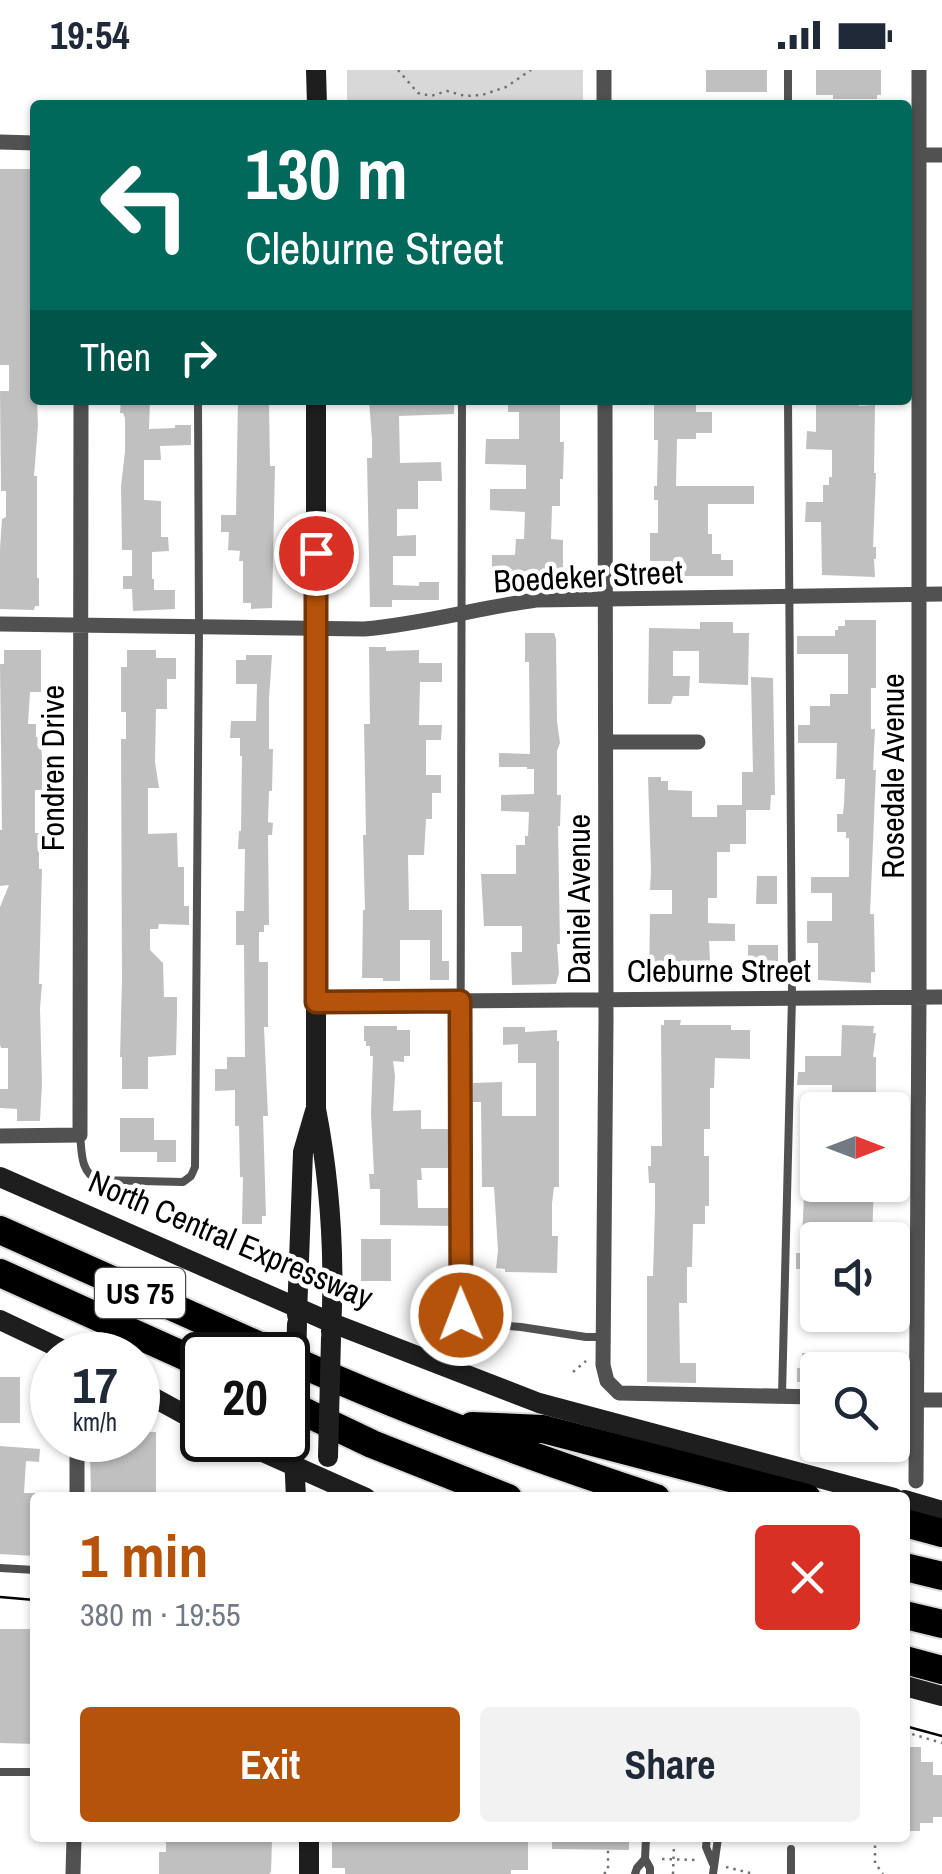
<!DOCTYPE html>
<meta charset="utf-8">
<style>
body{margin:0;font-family:"Archivo Narrow",sans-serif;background:#f2f2f3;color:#1f2937;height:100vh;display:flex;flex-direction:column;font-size:38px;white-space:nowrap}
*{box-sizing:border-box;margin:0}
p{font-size:32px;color:#747a83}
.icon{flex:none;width:55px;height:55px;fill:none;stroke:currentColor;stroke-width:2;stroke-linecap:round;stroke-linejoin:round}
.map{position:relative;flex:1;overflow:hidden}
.details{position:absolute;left:30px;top:1422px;width:880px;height:350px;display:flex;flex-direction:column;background:#fff;border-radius:10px;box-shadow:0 2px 8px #0004}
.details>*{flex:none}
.banner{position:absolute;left:30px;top:30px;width:882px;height:305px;border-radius:10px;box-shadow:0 2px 8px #0004;background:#00695c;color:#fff;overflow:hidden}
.needle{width:65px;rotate:90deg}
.fabs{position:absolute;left:800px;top:1022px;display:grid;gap:20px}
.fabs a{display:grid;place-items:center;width:110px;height:110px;border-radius:10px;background:#fff;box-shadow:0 2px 8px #0004;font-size:50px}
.speed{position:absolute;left:30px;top:1262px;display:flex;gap:20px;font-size:50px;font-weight:700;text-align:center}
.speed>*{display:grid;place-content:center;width:130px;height:130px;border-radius:50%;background:#fff;box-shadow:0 2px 8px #0004;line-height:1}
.speed small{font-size:25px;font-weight:400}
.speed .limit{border:5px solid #111;border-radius:15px;background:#fff;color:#111}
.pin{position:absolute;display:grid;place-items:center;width:85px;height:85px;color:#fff;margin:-42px;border:5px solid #fff;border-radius:50%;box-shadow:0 2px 10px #0007}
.me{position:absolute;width:110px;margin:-55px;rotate:359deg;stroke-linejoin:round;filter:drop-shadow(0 0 8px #0008)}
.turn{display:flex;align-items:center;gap:35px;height:210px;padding:0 50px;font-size:45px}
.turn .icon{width:130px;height:130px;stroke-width:2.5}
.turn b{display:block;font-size:70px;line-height:85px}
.then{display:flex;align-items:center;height:95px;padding:0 50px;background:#0003;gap:20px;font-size:38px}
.round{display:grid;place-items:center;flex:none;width:105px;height:105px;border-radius:10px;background:#f2f2f3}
.head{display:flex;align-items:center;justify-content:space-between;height:170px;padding:0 50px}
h1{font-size:60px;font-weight:700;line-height:75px;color:#b45309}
.action{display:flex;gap:20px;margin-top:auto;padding:20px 50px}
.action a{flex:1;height:115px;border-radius:10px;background:#b45309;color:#fff;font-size:40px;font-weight:700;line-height:115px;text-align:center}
.action a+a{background:#f2f2f3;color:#1f2937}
.status{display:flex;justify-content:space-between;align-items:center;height:70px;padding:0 50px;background:#fff;direction:ltr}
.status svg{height:28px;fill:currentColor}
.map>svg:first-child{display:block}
</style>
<div class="status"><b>19:54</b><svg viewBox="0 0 49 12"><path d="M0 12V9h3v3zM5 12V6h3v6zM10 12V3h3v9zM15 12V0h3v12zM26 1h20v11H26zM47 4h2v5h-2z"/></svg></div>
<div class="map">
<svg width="942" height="1804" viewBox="0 0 942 1804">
<rect width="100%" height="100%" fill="#fff"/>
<path fill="#d8d8d8" d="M347 0H583V35H347Z"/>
<path fill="#c0c0c0" d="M706 0H767V22H706Z
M816 0H881V25H877V29H833V25H816Z
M0 99H35V330H37L38 355 34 406H37V508H39V536H35L34 540 0 539V479L2 449 6 447V421H1L0 321H9V295H0Z
M121 330H150L149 359 175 358V355H191V375L160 376 161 390H144V430L161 431V467H168L169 481 152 482V509H154V520H175V539L133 541 132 519H123V506H132V480H122L121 416 125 382V348L123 343H120Z
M238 330H269L270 396H275L272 538 251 539V533H243V491H239L240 481 228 480 229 462H221V445H236Z
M369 330H454V344L399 346 400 393 441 392 442 411H418V439H397V466L416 465V486H393V515L419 516V512H439V530H392V537H370L367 388H372V370Z
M508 330H560V372H564L563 409H560V436H552L551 469 563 470V502L492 500V485H515L516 469H524L525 442 490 440V419H526V395L485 394 486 369H519V342H508Z
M654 330H696V342H712V363H696V369H677L676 416H754V434H708V464H712V484H721V490H733V506H672V491H650V463H658V430H654V416H657L658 370H654Z
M836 332H859V336L875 335 874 403H876L873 477H876V489H874L875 507 822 505 821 452H805L806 432H823V415H829V407H832V380L806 379 807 361 816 362V333L835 334Z
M845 550H876V618H871V659H875L873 700H876L870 844H874L875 902H871V913L818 910V873H807V851H832V823H811V807H849V768H846V762H837V744H843L844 734 845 709H836L837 673H798V655H810V636H830V624H848V584H797V566H835V560H838V556H845Z
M700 552H733V563H749L748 615 699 613V581H673V606H690L689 626H673L671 634H648L649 558 700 559Z
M525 563H554L556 569 557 651 560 673 557 681V725H561L560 756H558L560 874H557L559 903 556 914 512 915 511 882H522V856H484L481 804H516V775H525V766H528L529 742 501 741V725L534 724V699H527V697H499V683L530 684 529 592H525Z
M369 577H386V581L419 580V593H442V612H420L419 655H442L441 670H426V705H441V723H432V749H426L424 785H408L409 840H442V891H449V910H430V870H400V911H383V908H362L363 840H365L363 765H366L364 654H370Z
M4 580H41V622H30L28 654H36V667H41L42 690V720H35V763H39V799H42L39 914H42L40 938 42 1014 40 1051H17V1039L0 1038V1019H8V978H1L0 975V837L9 815 0 816V760H2L0 594H4Z
M127 580H156V588H176V609H167V639H156L155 692 159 718H148V764L177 763 178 797H184V836H189V855L159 854 158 859H150V880L163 893 164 927H177V946L176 985 148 987V1019H122V987H120L122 910 121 669H126V642H121V597H127Z
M246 585H272L269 629V679H273L272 721H269L268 752 273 753 272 765H268L269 855H264V862H259V892H268V957H264L268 1046H263L266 1146H262V1154H242L243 1107H240L239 1056H235V1020L215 1021V999H227V987H245L244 875H236V841H244L245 779H238L239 761H241L242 686H240V668H230L231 651H256L257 614H236V590H246Z
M751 607 773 608 775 725H771L770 740H746V774H730V782H717V828H708V853L735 854V871H709L710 891H696V906H678V914H649L650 844H672V820H650L651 800 648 707H661V711H668V720L692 721V747H717V735H742V702H753Z
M757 806H777V834H756Z
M748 875H778V894L748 895Z
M664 950H681L680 955H731V960H750V989L715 988 714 1018H710V1059H704V1086H709V1136H705V1154H693L692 1197H687V1233H679L680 1293H696V1313L647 1312V1206H653L655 1139V1113H649L648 1096H651V1076H662L661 955H664Z
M842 955 874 956 873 963H876L873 987H876V1040H832V1015H797L798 1002H805V986H841Z
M364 956H397V960H410V986H404V992L393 991 395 1006 393 1041 421 1040V1059H453V1098H421L422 1110H417L418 1138H453V1156L380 1155V1119H370L369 1104H374L371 1044 373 986H370V976H366V971H364Z
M503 957H525V962L557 960V971H559V1117H554L552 1133V1166H558L557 1203 505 1202V1199L496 1198 498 1180 494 1117H482L481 1032H473V1013L502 1012V1046H536V993H518V974L503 975Z
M120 1048H154V1070H176V1092H157V1082H120Z
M804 1075H818V1115H874L872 1169 818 1168V1202H802V1199H796V1183H801L804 1128H802Z
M361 1169H391V1211H361Z
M802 1283 871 1284 870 1300H818V1312H797V1298H802Z
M0 1307H20V1353H0Z
M138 1362H156V1428L91 1426 90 1384H105V1370H138Z
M0 1376 40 1379 39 1392 26 1391 24 1423H36L33 1486 0 1484Z
M0 1559H35V1674L0 1673Z
M905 1677H921V1692H933V1705H942V1747H933V1753H920V1761H905Z
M166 1768 272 1771 271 1802 269 1804H159V1782H166Z
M332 1768H528V1800H511V1804H345V1798H332Z
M552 1768H629V1780L552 1779Z"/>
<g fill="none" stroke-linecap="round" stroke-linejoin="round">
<defs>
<path id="highway" d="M0 1160 280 1285
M0 1203 202 1294
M288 1288C408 1342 530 1387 656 1428
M288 1334 372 1374 508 1428
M472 1356 543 1359 807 1428
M905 1453 942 1463
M905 1497 942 1506
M905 1545 942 1554
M905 1590 942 1600"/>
</defs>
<use href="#highway" stroke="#dbdbdb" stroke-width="32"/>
<path stroke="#737373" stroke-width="2.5" stroke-dasharray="2.5 5" stroke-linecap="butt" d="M398 0 418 23 431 26 447 21 465 26 482 25 506 17 531 0
M573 1302 586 1291
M837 1375C853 1398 883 1394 899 1372
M905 1662 942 1673
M875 1768V1793L883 1804
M662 1789 699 1790
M726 1797 754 1804
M604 1804 608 1800V1780
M673 1804 674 1774"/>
<path stroke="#515151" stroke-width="8" d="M788 0V35
M462 330 460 1237 464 1251 471 1253 521 1257 586 1267H602
M80 1065C82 1082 80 1102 98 1110L183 1112 191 1106 195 1097 199 558 198 330
M782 1325 792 927 788 330
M0 1498 35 1500
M0 1702H35
M646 1768 645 1789 650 1798V1804
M707 1768 706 1777 713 1794
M791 1779V1804
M635 1804 637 1798 645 1789
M713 1804 718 1768"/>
<path stroke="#515151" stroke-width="15" d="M604 35V0
M0 72 35 73
M908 85H942
M605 330 606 950 603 1295 607 1311 619 1323 818 1327
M0 554 364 559C422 554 478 538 536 530L942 524
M606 672H698
M316 932 942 927
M0 1066 80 1065 81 330
M892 1330H942
M916 1411 919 927V0
M77 1428V1370
M73 1804 74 1768"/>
<path stroke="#1e1e1e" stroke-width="20" d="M316 0 317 35
M316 330V1039C330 1111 335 1188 331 1262
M0 1107 332 1253 539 1333 894 1428
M297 1245 303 1082 315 1041
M0 1250 74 1285
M138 1319 202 1354
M236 1370 366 1428
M294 1385 296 1428
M905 1430 942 1441
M905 1616 942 1626
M309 1768V1804"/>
<use href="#highway" stroke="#000" stroke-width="28"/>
<path stroke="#000" stroke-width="2.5" d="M0 1527 35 1530
M905 1656 942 1666"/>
<path stroke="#1e1e1e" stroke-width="20" d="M294 1373 297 1254
M328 1387 331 1268"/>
</g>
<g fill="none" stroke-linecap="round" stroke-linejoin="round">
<defs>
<path id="route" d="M316 483V932L460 931 461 1245"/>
</defs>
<use href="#route" stroke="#753606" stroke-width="25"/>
<use href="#route" stroke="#b45309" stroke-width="18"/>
</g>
<g text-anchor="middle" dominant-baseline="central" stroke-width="9" stroke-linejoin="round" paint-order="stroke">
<rect fill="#fff" stroke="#4c4c4c" stroke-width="2.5" x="95" y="1198" width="90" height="50" rx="8"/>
<g font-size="30" font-weight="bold" fill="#000">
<text x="140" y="1223">US 75</text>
</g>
<g font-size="32" fill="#000" stroke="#fff">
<text transform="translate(588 506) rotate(-3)">Boedeker Street</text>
<text transform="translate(52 698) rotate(-90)">Fondren Drive</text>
<text transform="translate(892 706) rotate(-90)">Rosedale Avenue</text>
<text transform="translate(578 829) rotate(-90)">Daniel Avenue</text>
<text x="719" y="900">Cleburne Street</text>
<text transform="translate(231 1169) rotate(23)">North Central Expressway</text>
</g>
</g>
</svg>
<div class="fabs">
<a><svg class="needle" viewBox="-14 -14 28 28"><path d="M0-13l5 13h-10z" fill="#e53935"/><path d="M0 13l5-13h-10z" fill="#747a83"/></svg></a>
<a><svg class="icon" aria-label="sound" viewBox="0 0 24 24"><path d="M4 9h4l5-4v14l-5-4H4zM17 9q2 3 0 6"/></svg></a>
<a><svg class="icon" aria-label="search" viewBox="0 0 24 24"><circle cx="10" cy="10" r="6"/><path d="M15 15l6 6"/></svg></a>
</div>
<div class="speed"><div>17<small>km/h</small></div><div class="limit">20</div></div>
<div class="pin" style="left:316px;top:483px;background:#d93025"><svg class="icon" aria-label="arrive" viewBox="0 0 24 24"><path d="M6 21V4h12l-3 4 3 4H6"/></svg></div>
<svg class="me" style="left:461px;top:1245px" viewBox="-20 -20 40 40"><circle r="17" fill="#b45309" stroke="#fff" stroke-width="3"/><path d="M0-11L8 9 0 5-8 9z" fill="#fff"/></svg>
<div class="banner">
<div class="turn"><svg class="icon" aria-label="left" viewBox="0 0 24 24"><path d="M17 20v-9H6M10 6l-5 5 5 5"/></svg><div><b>130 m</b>Cleburne Street</div></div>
<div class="then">Then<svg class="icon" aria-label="right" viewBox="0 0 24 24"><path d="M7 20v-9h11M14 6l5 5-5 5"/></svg></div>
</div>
<section class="details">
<div class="head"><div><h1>1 min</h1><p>380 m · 19:55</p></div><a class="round" style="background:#d93025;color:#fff"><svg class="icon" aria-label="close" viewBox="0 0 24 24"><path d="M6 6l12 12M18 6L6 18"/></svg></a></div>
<div class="action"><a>Exit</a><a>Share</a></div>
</section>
</div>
